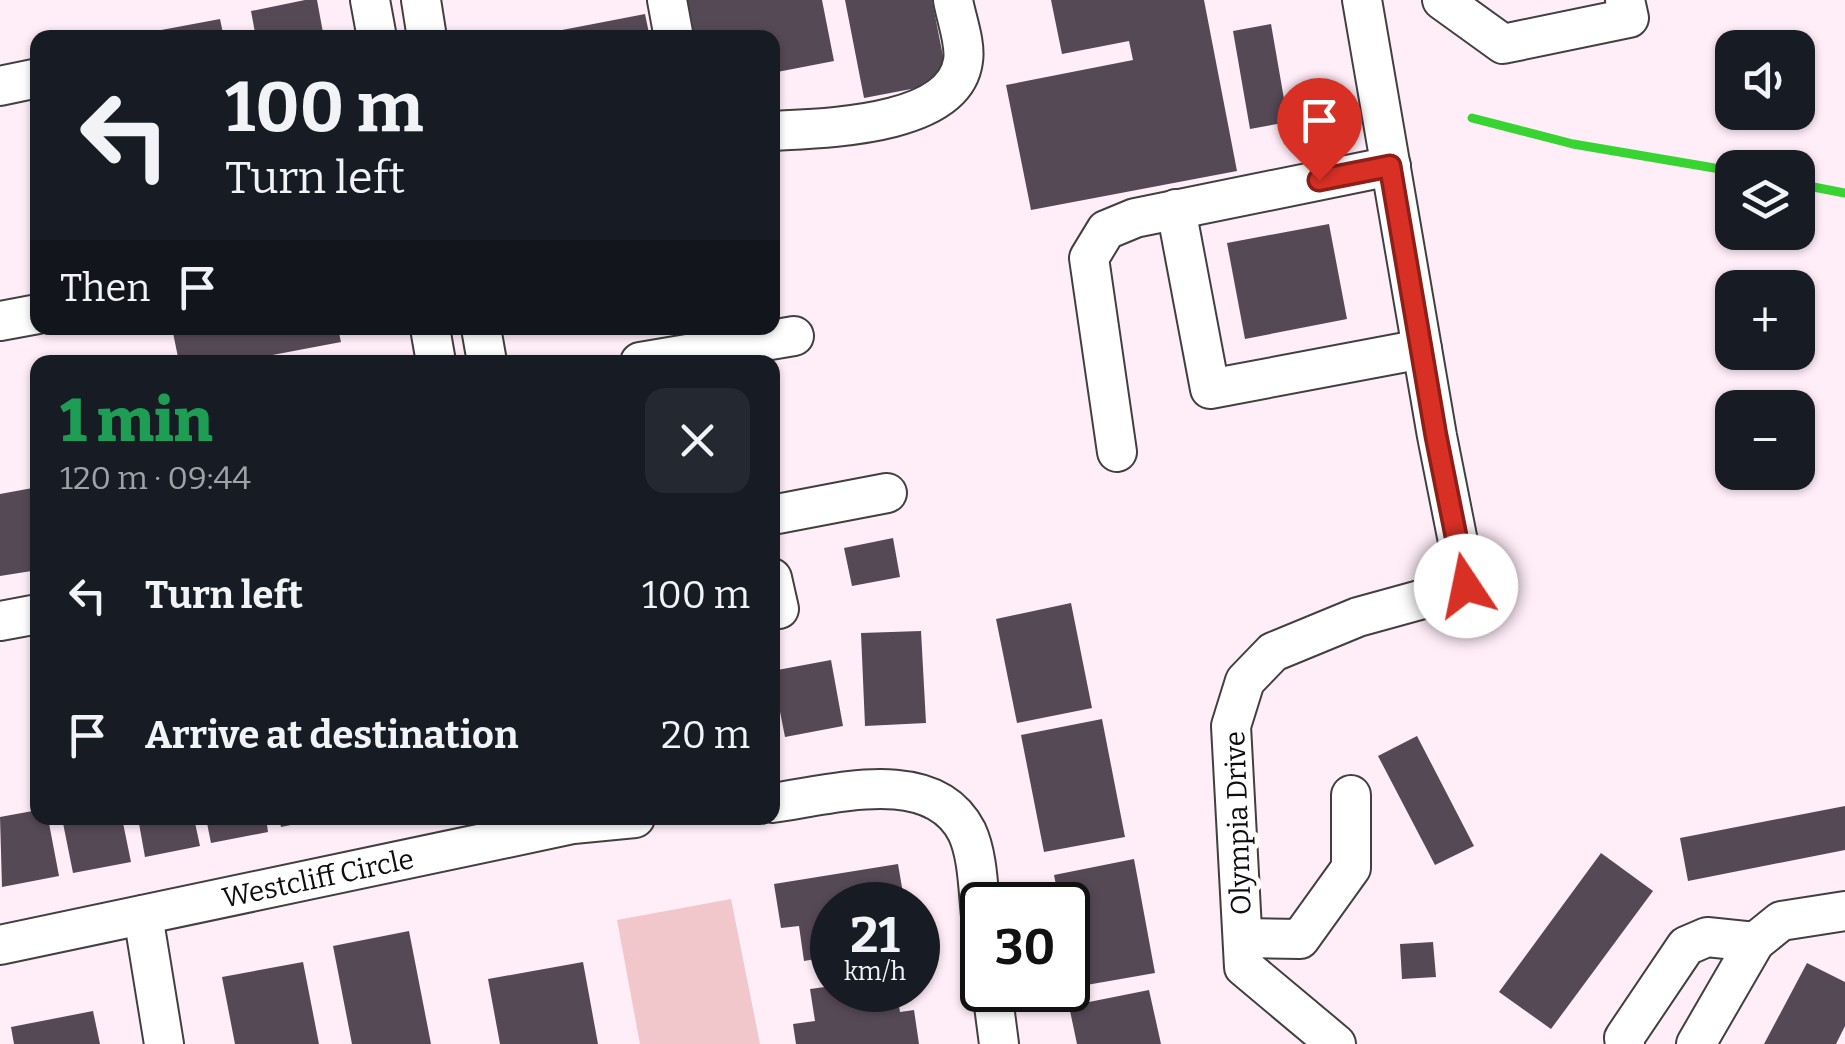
<!DOCTYPE html>
<meta charset="utf-8">
<style>
body{margin:0;font-family:Bitter,serif;background:#242831;color:#f1f3f6;height:100vh;display:flex;flex-direction:column;font-size:38px;white-space:nowrap}
*{box-sizing:border-box;margin:0}
p{font-size:32px;color:#9ea1a6}
.icon{flex:none;width:55px;height:55px;fill:none;stroke:currentColor;stroke-width:2;stroke-linecap:round;stroke-linejoin:round}
.map{position:relative;flex:1;overflow:hidden}
.sheet{position:absolute;left:30px;top:355px;width:750px;height:470px;display:flex;flex-direction:column;background:#171b24;border-radius:20px;box-shadow:0 2px 8px #0004}
.sheet>*{flex:none}
.top-card{position:absolute;left:30px;top:30px;width:750px;height:305px;border-radius:20px;box-shadow:0 2px 8px #0004;background:#171b24;color:#f1f3f6;overflow:hidden}
.fabs{position:absolute;left:1715px;top:30px;display:grid;gap:20px}
.fabs a{display:grid;place-items:center;width:100px;height:100px;border-radius:20px;background:#171b24;box-shadow:0 2px 8px #0004;font-size:50px}
.speed{position:absolute;left:810px;top:882px;display:flex;gap:20px;font-size:50px;font-weight:700;text-align:center}
.speed>*{display:grid;place-content:center;width:130px;height:130px;border-radius:50%;background:#171b24;box-shadow:0 2px 8px #0004;line-height:1}
.speed small{font-size:25px;font-weight:400}
.speed .limit{border:5px solid #111;border-radius:15px;background:#fff;color:#111}
.pin{position:absolute;display:grid;place-items:center;width:85px;height:85px;color:#fff;margin:-102px -42px;border-radius:50% 50% 50% 0;rotate:-45deg;box-shadow:0 0 10px #0007}
.pin .icon{rotate:45deg}
.me{position:absolute;width:110px;margin:-55px;rotate:349deg;stroke-linejoin:round;filter:drop-shadow(0 0 8px #0008)}
.turn{display:flex;align-items:center;gap:35px;height:210px;padding:0 30px;font-size:45px}
.turn .icon{width:130px;height:130px;stroke-width:2.5}
.turn b{display:block;font-size:70px;line-height:85px}
.then{display:flex;align-items:center;height:95px;padding:0 30px;background:#0003;gap:20px;font-size:38px}
.round{display:grid;place-items:center;flex:none;width:105px;height:105px;border-radius:20px;background:#242831}
.head{display:flex;align-items:center;justify-content:space-between;height:170px;padding:0 30px}
h1{font-size:60px;font-weight:800;line-height:75px;color:#1e9e55}
ul{padding:0;list-style:none}
li{display:flex;align-items:center;gap:30px;height:140px;padding:0 30px}
li div{flex:1}
li b{display:block;font-size:38px}
li em{font-style:normal}
.map>svg:first-child{display:block}
</style>
<div class="map">
<svg width="1845" height="1044" viewBox="0 0 1845 1044">
<rect width="100%" height="100%" fill="#ffedf8"/>
<path fill="#f2c7cb" d="M731 899 760 1044H640L617 920Z"/>
<g fill="none" stroke-linecap="round" stroke-linejoin="round">
<path stroke="#37d432" stroke-width="9" d="M1472 118 1573 144 1732 171
M1798 184 1845 193"/>
</g>
<path fill="#564956" d="M305 0H317L324 38H256L251 11Z
M685 0H822L834 61 772 73V38H693Z
M845 0H932L948 82 864 98Z
M1051 0H1204L1237 171 1031 210 1006 85 1133 60 1129 41 1062 54Z
M645 14 650 38H532L531 36Z
M220 19 224 38H157L156 31Z
M1271 24 1288 122 1250 129 1233 31Z
M1329 224 1347 319 1245 339 1227 243Z
M172 328H338L341 342 236 362H179Z
M38 487V570L0 576V494Z
M893 538 900 577 852 586 844 548Z
M1071 603 1092 708 1017 723 996 619Z
M921 631 926 723 865 726 861 633Z
M831 660 843 726 785 737 772 671Z
M1102 719 1125 837 1044 852 1021 735Z
M1417 736 1474 846 1435 865 1378 756Z
M1845 806V850L1688 881 1680 838Z
M38 810V818H48L59 876 2 887 0 817Z
M62 818H122L131 862 73 873Z
M138 818H194L200 846 145 857Z
M206 818H266L268 832 211 843Z
M279 818H320V819L281 827Z
M1601 853 1653 891 1551 1029 1499 992Z
M1134 859 1155 973 1075 987 1068 947V905H1060L1054 875Z
M898 864 905 905H832V956L804 961 799 926 781 928 774 884Z
M409 931 431 1044H352L333 946Z
M1433 942 1436 977 1402 979 1400 944Z
M303 962 319 1044H235L222 977Z
M583 962 598 1044H500L488 979Z
M1807 963 1845 982V1026L1836 1044H1764Z
M832 986V990H896L900 1012 914 1010 919 1044H796L793 1024 815 1021 810 989Z
M1149 990 1161 1044H1077L1069 1006Z
M93 1011 100 1044H14L11 1027Z"/>
<g fill="none" stroke-linecap="round" stroke-linejoin="round">
<defs>
<g id="minor">
<path d="M370 0 377 38"/>
<path d="M421 0 427 38"/>
<path d="M667 0 674 38"/>
<path d="M1442 0 1503 44 1629 18 1625 0"/>
<path d="M0 86 38 78"/>
<path d="M772 131C822 128 954 127 963 61 966 43 956 18 953 0"/>
<path d="M1176 209 1210 389 1422 349"/>
<path d="M0 321 38 314"/>
<path d="M430 328 436 362"/>
<path d="M481 328 487 362"/>
<path d="M640 362 794 336"/>
<path d="M1117 452 1089 258 1106 230 1135 218 1391 166"/>
<path d="M772 515 887 493"/>
<path d="M772 578 779 609 772 610"/>
<path d="M0 621 38 614"/>
<path d="M772 803C831 795 933 764 967 832 979 858 978 896 982 924"/>
<path d="M143 915 164 1044"/>
<path d="M1243 938 1300 939 1351 868V795"/>
<path id="s1" d="M0 945 573 824 635 818"/>
<path d="M992 990 999 1044"/>
<path d="M1336 1044 1244 967 1231 726 1245 681 1273 652 1358 617 1467 587 1437 436 1362 0"/>
<path d="M1625 1044 1624 1038 1686 946 1707 937 1755 942"/>
<path d="M1696 1044 1755 942 1781 921 1845 911"/>
</g>
</defs>
<use href="#minor" stroke="#404040" stroke-width="42"/>
<use href="#minor" stroke="#fff" stroke-width="38"/>
</g>
<g fill="none" stroke-linecap="round" stroke-linejoin="round">
<defs>
<path id="route" d="M1319 180 1390 166 1436 436 1466 586"/>
</defs>
<use href="#route" stroke="#8d1f18" stroke-width="25"/>
<use href="#route" stroke="#d93025" stroke-width="18"/>
</g>
<g text-anchor="middle" dominant-baseline="central" stroke-width="10" stroke-linejoin="round" paint-order="stroke">
<g font-size="28" fill="#0d0d0d" stroke="#fff">
<text transform="translate(1238 823) rotate(-92)">Olympia Drive</text>
<text stroke="none"><textPath href="#s1" startOffset="325">Westcliff Circle</textPath></text>
</g>
</g>
</svg>
<div class="fabs">
<a><svg class="icon" aria-label="sound" viewBox="0 0 24 24"><path d="M4 9h4l5-4v14l-5-4H4zM17 9q2 3 0 6"/></svg></a>
<a><svg class="icon" aria-label="layers" viewBox="0 0 24 24"><path d="M12 4l9 5-9 5-9-5zM3 14l9 5 9-5"/></svg></a>
<a>+</a>
<a>−</a>
</div>
<div class="speed"><div>21<small>km/h</small></div><div class="limit">30</div></div>
<div class="pin" style="left:1319px;top:180px;background:#d93025"><svg class="icon" aria-label="arrive" viewBox="0 0 24 24"><path d="M6 21V4h12l-3 4 3 4H6"/></svg></div>
<svg class="me" style="left:1466px;top:586px" viewBox="-20 -20 40 40"><circle r="19" fill="#fff"/><path d="M0-13L10 11 0 6-10 11z" fill="#d93025"/></svg>
<div class="top-card">
<div class="turn"><svg class="icon" aria-label="left" viewBox="0 0 24 24"><path d="M17 20v-9H6M10 6l-5 5 5 5"/></svg><div><b>100 m</b>Turn left</div></div>
<div class="then">Then<svg class="icon" aria-label="arrive" viewBox="0 0 24 24"><path d="M6 21V4h12l-3 4 3 4H6"/></svg></div>
</div>
<section class="sheet">
<div class="head"><div><h1>1 min</h1><p>120 m · 09:44</p></div><a class="round"><svg class="icon" aria-label="close" viewBox="0 0 24 24"><path d="M6 6l12 12M18 6L6 18"/></svg></a></div>
<ul>
<li><svg class="icon" aria-label="left" viewBox="0 0 24 24"><path d="M17 20v-9H6M10 6l-5 5 5 5"/></svg><div><b>Turn left</b></div><em>100 m</em></li>
<li><svg class="icon" aria-label="arrive" viewBox="0 0 24 24"><path d="M6 21V4h12l-3 4 3 4H6"/></svg><div><b>Arrive at destination</b></div><em>20 m</em></li>
</ul>
</section>
</div>
